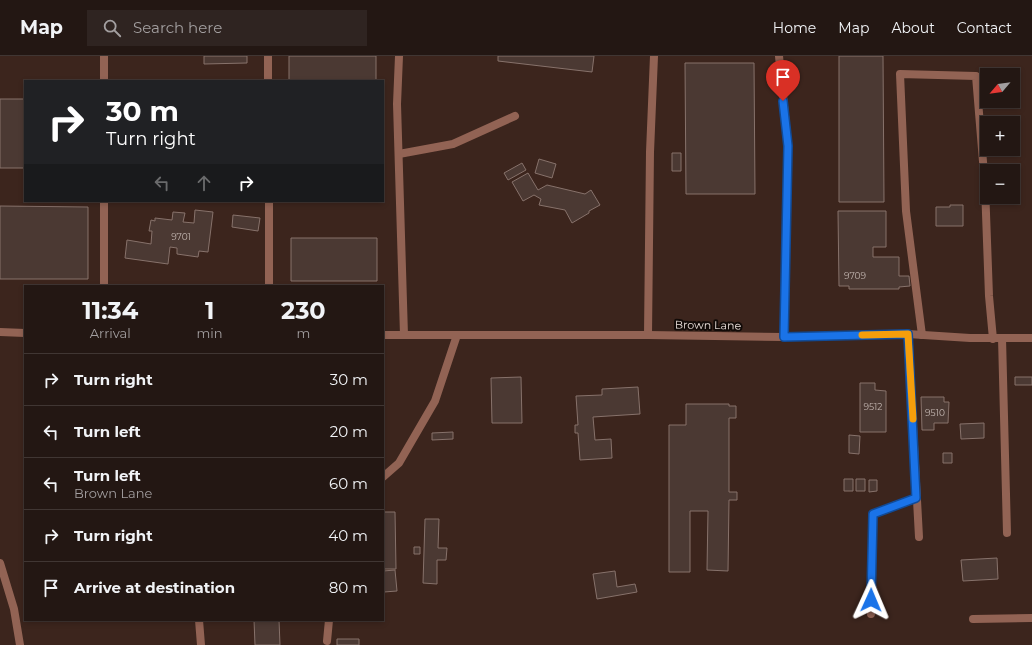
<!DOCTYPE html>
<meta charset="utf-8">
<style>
body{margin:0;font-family:Montserrat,sans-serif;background:#2f2421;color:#f1f3f6;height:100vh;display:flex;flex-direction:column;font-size:15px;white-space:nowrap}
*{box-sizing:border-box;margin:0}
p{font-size:13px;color:#a39fa0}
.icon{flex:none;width:22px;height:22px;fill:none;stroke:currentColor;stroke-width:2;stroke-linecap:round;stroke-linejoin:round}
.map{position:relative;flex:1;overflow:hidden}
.panel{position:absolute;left:24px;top:229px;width:360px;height:336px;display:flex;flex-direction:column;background:#231713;border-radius:0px;box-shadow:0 2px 6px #0003,0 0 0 1px #403633}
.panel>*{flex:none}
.banner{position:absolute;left:24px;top:24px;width:360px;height:122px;border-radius:0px;box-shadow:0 2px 6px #0003,0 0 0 1px #403633;background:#202124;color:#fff;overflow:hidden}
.needle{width:26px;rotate:241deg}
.buttons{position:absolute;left:980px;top:12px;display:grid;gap:8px}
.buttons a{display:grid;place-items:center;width:40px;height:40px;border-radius:0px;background:#231713;box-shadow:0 2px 6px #0003,0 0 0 1px #403633;font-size:20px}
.pin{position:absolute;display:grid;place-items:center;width:34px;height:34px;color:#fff;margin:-41px -17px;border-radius:50% 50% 50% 0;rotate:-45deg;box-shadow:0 0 4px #0007}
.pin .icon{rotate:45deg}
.me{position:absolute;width:44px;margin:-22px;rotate:1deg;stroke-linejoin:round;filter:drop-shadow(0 0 3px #0008)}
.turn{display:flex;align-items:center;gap:14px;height:84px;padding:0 16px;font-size:18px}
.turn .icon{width:52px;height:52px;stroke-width:2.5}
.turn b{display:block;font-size:28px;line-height:34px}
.lanes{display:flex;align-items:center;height:38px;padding:0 16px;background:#0003;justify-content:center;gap:20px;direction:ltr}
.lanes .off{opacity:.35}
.eta{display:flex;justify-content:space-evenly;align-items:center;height:68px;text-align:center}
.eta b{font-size:24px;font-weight:700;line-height:28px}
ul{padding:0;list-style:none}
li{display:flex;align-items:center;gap:12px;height:52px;padding:0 16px;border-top:1px solid #403633}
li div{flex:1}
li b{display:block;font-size:15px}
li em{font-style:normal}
header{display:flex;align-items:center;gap:24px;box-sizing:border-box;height:56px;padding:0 20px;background:#231713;border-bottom:1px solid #403633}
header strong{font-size:19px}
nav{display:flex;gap:22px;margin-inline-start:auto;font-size:14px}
.search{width:280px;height:36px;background:#2f2421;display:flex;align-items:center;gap:10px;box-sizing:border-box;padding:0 14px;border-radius:0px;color:#a39fa0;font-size:15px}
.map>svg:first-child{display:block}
</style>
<header>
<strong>Map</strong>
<div class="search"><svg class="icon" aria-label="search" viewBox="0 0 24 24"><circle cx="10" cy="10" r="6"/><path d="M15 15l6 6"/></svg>Search here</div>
<nav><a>Home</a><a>Map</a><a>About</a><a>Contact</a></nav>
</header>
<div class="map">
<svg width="1032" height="589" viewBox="0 0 1032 589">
<rect width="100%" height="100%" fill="#2f1f19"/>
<path fill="#3c251d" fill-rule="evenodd" d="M0 0H1032V589H0ZM987 19H1013V45H987ZM25 25H383V145H25ZM987 67H1013V93H987ZM987 115H1013V141H987ZM25 230H383V564H25Z"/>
<path fill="#4b3933" stroke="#87726b" d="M204 0H247V7L204 8Z
M289 0H376V25H289Z
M498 0H594L592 16 498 5Z
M839 0H883L884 146H839Z
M685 7H754L755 138H686Z
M0 43H25V112H0Z
M672 97H681V115H672Z
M539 103 556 108 552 122 535 117Z
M522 107 526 114 508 124 504 117Z
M528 117 538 134 547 129 585 138 591 134 600 149 589 155V157L572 167 565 154 539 149 541 143 534 139 523 145 512 126Z
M950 149H963V170H936V151H950Z
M0 150 88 151V223H0Z
M195 154 213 156 208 196 199 195 198 201 177 198V192L170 191 168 208 125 202 127 184 151 188 152 175H149L151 164 155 165V162L172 164 173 156 185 157 183 166 194 167Z
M838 155H886V191H873V201H899V220H909L910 230 899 231V233H849V230H839Z
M233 159 260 162 258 175 232 171Z
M291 182H377V225H291Z
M521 321 522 367H492L491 322Z
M1015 321H1032V329H1015Z
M860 327H875V334L886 335V376H860Z
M638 331 640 358 593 361 595 384 611 383 612 402 580 404 578 377H575V369H578L576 340 602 339V333Z
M921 341H944V346H949L948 367H934V374H922Z
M686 348H729V350H736V362H729V436H737V444H729L728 515 707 514 708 455H690V516H669V369H686Z
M984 367V382L961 383 960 368Z
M453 376V383L432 384V377Z
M849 379 860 380 859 398 849 397Z
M943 397H952V407H943Z
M844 423H853V435H844Z
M856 423H865V435H856Z
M869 424H877V435L869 436Z
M383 456H395L396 513H384Z
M425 463H439L438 492H447L446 504H437V528L423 527Z
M414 491H420V498H414Z
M997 502 998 523 963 525 961 504Z
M395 514 397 535 384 536 383 515Z
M615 515 617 531 635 528 637 536 597 543 593 518Z
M254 564H279L280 589H255Z
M337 583H359V589H337Z"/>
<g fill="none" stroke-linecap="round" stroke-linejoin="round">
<path stroke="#926354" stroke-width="8" d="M104 0V25
M268 0V25
M399 0 397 48 404 279
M779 0 788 89 784 281
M399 98 453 88 515 60
M104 145V230
M269 145V230
M908 278 919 481
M648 279 650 96 654 0
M922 279 906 155 900 18 976 20 985 130 989 240 993 283
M1002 282 1007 477
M383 421 399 407 435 345 457 279
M0 507 14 553 20 589
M871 558 873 458 916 442
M973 563 1032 562
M199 564 201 589
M327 585 329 564"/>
<path stroke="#926354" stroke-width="8" d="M0 276 25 277
M383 279H648L784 281 908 278 970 282H1032"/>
</g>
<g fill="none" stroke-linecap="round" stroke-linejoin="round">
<defs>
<path id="route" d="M783 45 788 90 784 281 908 278 916 442 873 458 871 544"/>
</defs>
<use href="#route" stroke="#114b97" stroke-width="10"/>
<use href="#route" stroke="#1a73e8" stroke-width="7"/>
<path stroke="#f59e0b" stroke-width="7" d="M862 279 908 278 913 363"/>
</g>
<g text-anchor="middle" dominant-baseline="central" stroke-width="4" stroke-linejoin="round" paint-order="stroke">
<g font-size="9" fill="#c3b6b1">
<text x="181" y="180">9701</text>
<text x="855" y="219">9709</text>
<text x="873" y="350">9512</text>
<text x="935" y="356">9510</text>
</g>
<g font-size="11" fill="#ebe0db" stroke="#120b08">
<text transform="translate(708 269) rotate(1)">Brown Lane</text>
</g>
</g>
</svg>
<div class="buttons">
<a><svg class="needle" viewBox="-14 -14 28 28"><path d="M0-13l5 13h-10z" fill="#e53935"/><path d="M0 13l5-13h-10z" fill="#a39fa0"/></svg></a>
<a>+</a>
<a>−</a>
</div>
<div class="pin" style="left:783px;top:45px;background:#d93025"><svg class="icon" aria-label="arrive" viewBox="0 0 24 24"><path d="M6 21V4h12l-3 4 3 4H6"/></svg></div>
<svg class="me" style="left:871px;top:544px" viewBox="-20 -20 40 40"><path d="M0-17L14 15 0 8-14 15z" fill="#1a73e8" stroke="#fff" stroke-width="4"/></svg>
<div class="banner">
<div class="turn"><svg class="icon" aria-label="right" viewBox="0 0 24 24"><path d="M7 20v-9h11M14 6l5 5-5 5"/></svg><div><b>30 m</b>Turn right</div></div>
<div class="lanes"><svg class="icon off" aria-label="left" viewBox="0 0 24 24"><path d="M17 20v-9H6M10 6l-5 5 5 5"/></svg><svg class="icon off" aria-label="ahead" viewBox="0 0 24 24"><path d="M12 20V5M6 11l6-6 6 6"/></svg><svg class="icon" aria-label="right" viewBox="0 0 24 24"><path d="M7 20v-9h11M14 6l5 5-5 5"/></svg></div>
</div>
<section class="panel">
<div class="eta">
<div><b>11:34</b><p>Arrival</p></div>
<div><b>1</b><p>min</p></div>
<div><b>230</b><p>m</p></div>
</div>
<ul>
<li><svg class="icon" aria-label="right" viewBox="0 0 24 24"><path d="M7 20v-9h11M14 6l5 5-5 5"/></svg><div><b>Turn right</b></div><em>30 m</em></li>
<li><svg class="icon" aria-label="left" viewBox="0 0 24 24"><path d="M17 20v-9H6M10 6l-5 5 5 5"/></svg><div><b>Turn left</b></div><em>20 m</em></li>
<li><svg class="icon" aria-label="left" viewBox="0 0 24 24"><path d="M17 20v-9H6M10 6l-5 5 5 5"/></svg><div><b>Turn left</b><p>Brown Lane</p></div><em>60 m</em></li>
<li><svg class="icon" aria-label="right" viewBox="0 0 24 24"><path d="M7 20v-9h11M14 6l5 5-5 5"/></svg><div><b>Turn right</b></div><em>40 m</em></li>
<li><svg class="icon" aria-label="arrive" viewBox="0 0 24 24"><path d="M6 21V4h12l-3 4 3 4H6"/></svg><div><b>Arrive at destination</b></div><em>80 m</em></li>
</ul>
</section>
</div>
